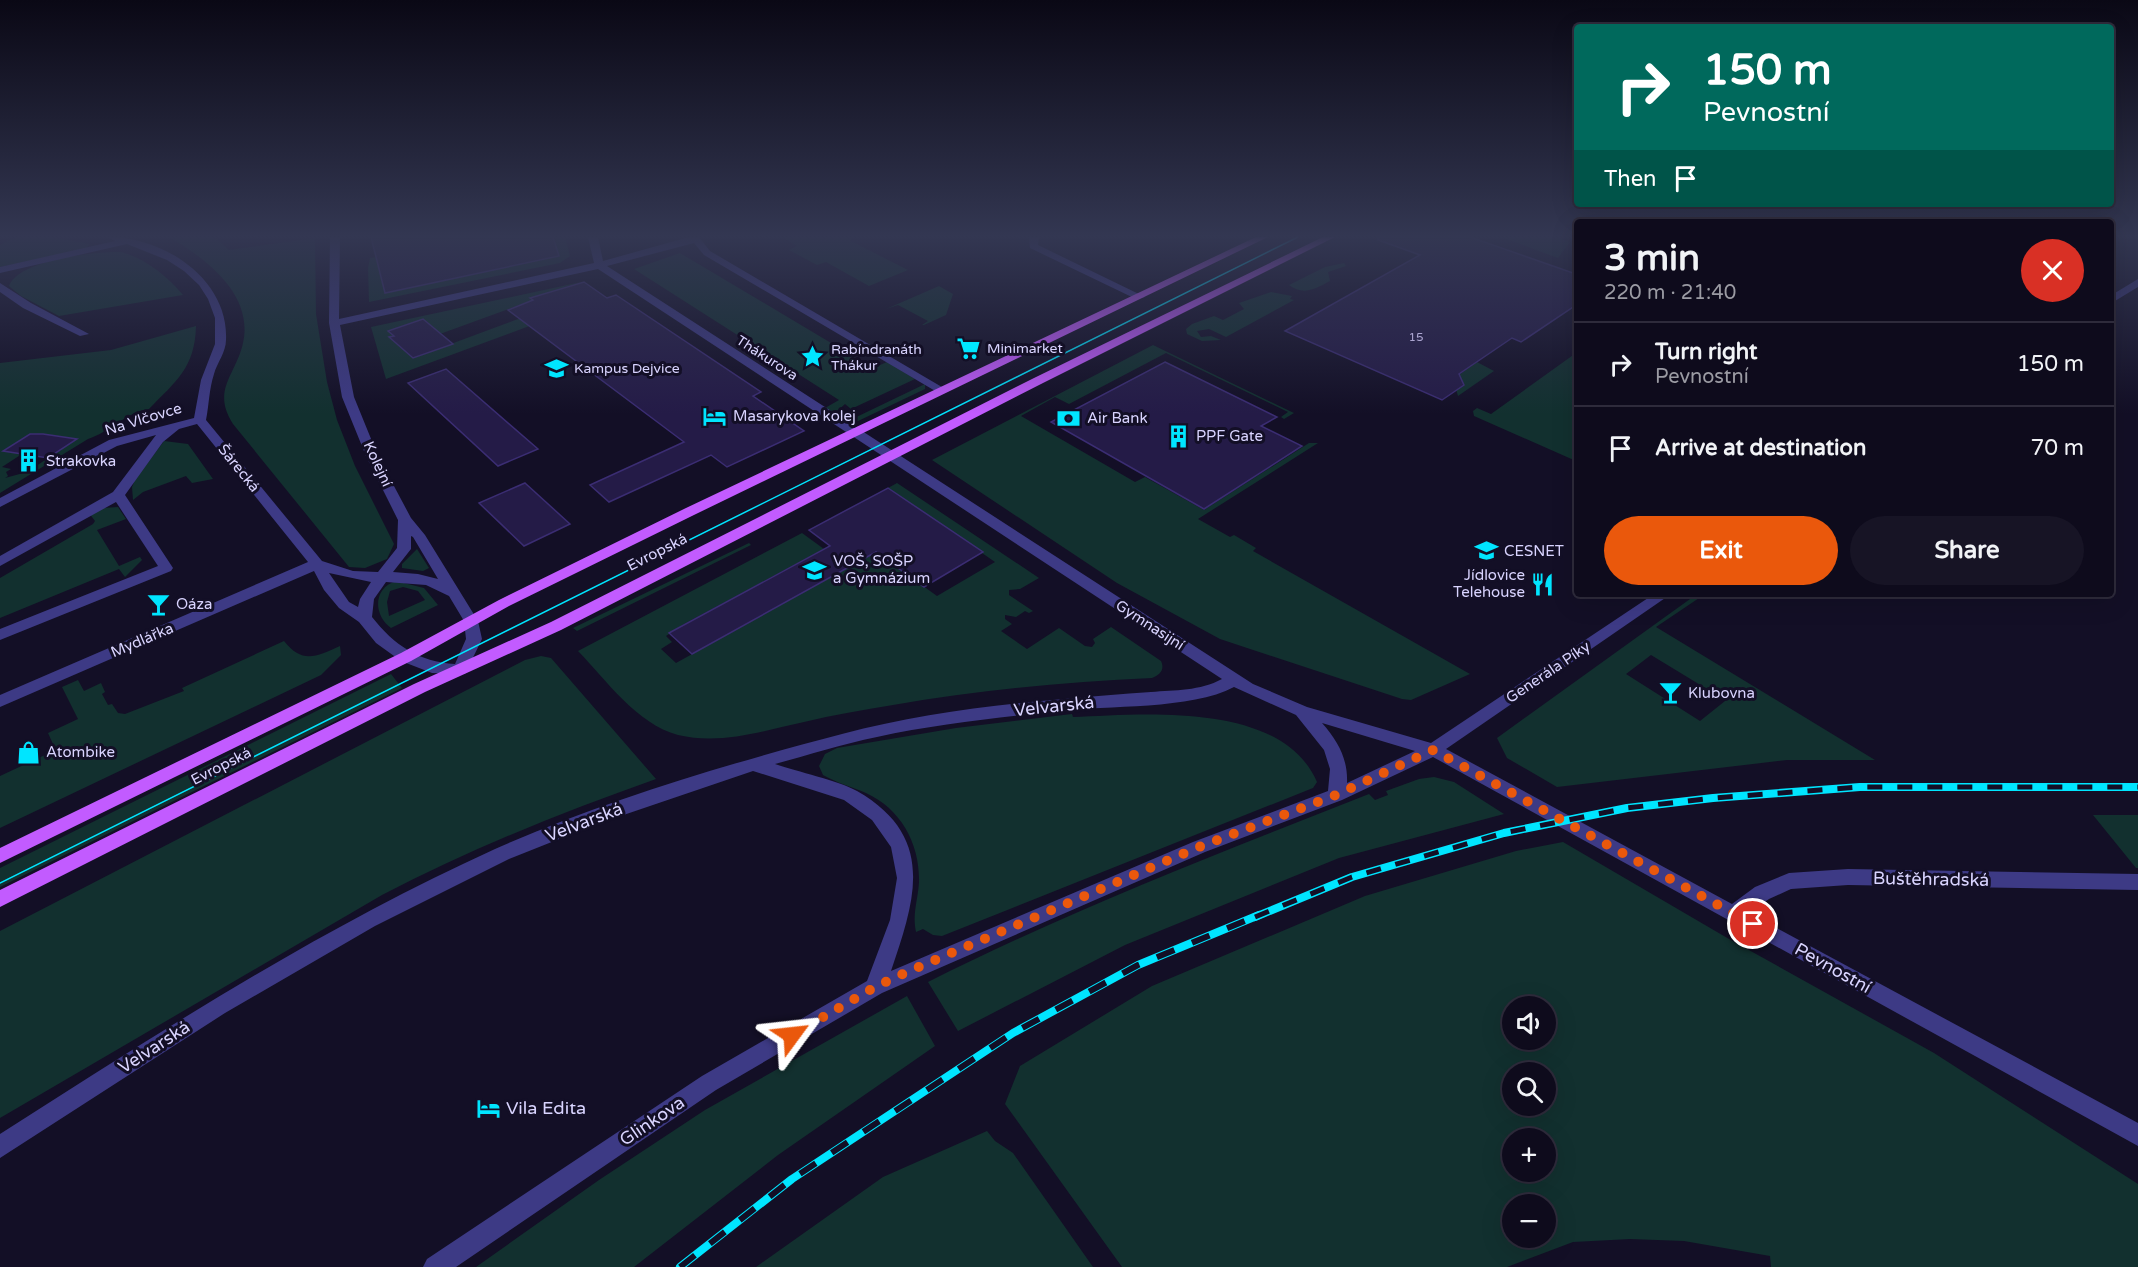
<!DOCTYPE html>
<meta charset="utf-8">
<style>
body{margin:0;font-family:"Varela Round",sans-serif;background:#171425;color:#f1f3f6;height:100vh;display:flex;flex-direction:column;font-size:22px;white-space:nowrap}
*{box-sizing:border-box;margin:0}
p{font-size:20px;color:#9b9ba3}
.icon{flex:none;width:33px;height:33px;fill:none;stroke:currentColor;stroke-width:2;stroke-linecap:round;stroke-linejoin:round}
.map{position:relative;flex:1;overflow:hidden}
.panel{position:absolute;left:1574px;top:219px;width:540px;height:378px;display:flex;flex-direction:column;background:#0e0b1c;border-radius:6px;box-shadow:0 6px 24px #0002,0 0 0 2px #2e2b3b}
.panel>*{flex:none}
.hud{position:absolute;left:1574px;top:24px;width:540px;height:183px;border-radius:6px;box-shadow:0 6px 24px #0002,0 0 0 2px #2e2b3b;background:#00695c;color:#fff;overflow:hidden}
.fabs{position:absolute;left:1502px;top:996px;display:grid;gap:12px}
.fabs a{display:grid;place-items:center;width:54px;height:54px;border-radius:50%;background:#0e0b1c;box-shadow:0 6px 24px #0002,0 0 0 2px #2e2b3b;font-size:30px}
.pin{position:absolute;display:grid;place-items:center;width:51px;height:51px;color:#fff;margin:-26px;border:3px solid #fff;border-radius:50%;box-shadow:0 2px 6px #0007}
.me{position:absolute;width:66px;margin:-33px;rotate:60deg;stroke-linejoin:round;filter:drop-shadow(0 0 4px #0008)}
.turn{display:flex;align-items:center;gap:21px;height:126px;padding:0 30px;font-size:27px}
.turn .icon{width:78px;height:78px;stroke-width:2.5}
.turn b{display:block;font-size:42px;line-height:51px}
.then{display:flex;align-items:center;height:57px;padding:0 30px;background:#0003;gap:12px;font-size:22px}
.round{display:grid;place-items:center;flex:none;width:63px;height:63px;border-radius:32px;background:#171425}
.overview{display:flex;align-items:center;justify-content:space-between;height:102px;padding:0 30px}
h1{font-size:36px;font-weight:700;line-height:45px}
.primary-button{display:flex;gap:12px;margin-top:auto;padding:12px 30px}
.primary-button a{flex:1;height:69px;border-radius:36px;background:#ea580c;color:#fff;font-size:24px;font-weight:700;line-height:69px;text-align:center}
.primary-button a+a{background:#171425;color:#f1f3f6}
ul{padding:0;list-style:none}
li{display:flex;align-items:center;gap:18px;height:84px;padding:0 30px;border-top:2px solid #2e2b3b}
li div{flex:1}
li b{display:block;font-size:22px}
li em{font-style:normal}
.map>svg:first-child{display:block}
</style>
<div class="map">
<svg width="2138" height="1267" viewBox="0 0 2138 1267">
<rect width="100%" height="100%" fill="#130f26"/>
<path fill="#12302f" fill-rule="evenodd" d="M15 237H52L90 244 85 249 0 267V245Z
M169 237H215L229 250 315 238 316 314 327 382 337 420 355 466 394 544 387 559 365 568 349 567 233 424C211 390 236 375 243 343 254 294 205 258 169 237Z
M555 237H565L570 256 560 263 369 302 368 268 370 258 377 257 385 293 558 256Z
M782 237H856L849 240 908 270 869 286 826 262 817 265 789 250 797 246Z
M1501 237H1557L1570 242 1558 258Z
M121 252C145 258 167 276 183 295L59 316 21 296 9 286C18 260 96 251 121 252Z
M680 253 873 368 887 362 915 379 851 409 845 404 834 414 825 408 839 400 634 269Z
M1344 263 1346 266 1328 272 1330 281C1315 289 1303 296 1289 285L1325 267Z
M581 282 531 298 533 300 440 334 389 332 394 336 390 338 413 358 526 316 543 321 386 379 371 327Z
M939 286 953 294 946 315 924 325H922L928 321 898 305 886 309Z
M1271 292 1292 296 1290 299 1294 300 1226 337 1209 329 1197 331 1201 337 1211 336 1221 340 1202 341 1187 334 1186 329 1192 324 1214 316 1223 320 1244 309 1239 303Z
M196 326C195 368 176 381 149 409 126 412 110 432 88 439L0 493V363L111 350ZM77 439 27 472 5 478 8 476 6 472 11 469 2 467 22 454 4 451Z
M1153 345 1294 413 1284 419 1281 417 1288 412 1166 353 1069 404 1055 397 1021 416 1135 482 1145 477 1204 510 1309 443H1318L1198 519 1230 537 1234 535 1256 548 1253 551 1470 674 1411 700 1402 699 1220 639 1117 583 932 460Z
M1576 353V461L1474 416 1473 411 1477 408 1491 414Z
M1477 362 1494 371 1458 396 1453 379Z
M925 384V389L856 422H846Z
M164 441 188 444 213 479 192 483 186 476 143 492 133 500 132 487 135 480Z
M897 483 1039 578 1020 589 1009 590V595L1033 611 1029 613 1025 611 1016 617 1005 615V619L1012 624 1001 631 1027 649 1059 628 1085 646 1092 647 1095 643 1093 639 1111 627 1161 661C1165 670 1160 675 1152 678 1065 682 979 690 893 705 863 710 833 715 804 722 762 731 721 745 678 735 637 724 606 680 578 651L802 533 824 549 684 624 666 636 672 642 661 649 676 663 876 552 937 596 995 562 888 488Z
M118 507 126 519 97 530 119 566 140 557 142 560 125 577 119 569 0 618V578L93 524 95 521 89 513 103 508Z
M749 543 751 545 577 631 573 628Z
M417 549 429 568 423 571 402 568V564Z
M396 581 424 588 438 605 391 628C373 615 373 588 396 581ZM403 587 418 591 425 600 389 616 387 602 390 591Z
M1697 594H1705L1656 627 1875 760H1787L1557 787 1507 758 1497 738ZM1651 655 1725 700V701L1700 721 1626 674Z
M284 641C302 664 316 657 340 646L341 655 321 675 0 828V776L45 755 53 744 48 733 78 719 62 687 78 680 84 691 101 683 105 692 102 694 108 705 112 704 118 713 125 714 184 691 182 688Z
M541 656 551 658 656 779C563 812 470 849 382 895L0 1118V931L525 660Z
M391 674 402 688 0 887V868Z
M1072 714 1073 717C1145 714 1282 701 1317 782L1313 788 942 936 933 935 923 929 916 932C912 914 918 900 919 882 920 844 901 809 866 793 852 787 837 783 823 775L819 766 825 754 837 748 956 728Z
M1434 777 1454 782 1504 814 1339 858 1125 945 958 1031 928 982C1071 910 1220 853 1369 794L1375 800 1388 795 1386 791 1419 779Z
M2093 815H2138V868H2136Z
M1563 842 1729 939 1934 1053 2138 1184V1267H1771L1770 1256 1684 1241 1630 1239 1573 1242 1507 1267H1122L1005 1104 1020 1066 1152 986 1365 896 1516 851ZM1512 1006H1545V1040H1512ZM1512 1072H1545V1106H1512ZM1512 1138H1545V1172H1512ZM1512 1204H1545V1238H1512Z
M907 996 935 1046 778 1155 634 1267H476L599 1180 705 1110Z
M987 1131 995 1141 1013 1153 1093 1267H756L883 1177Z"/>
<path fill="#241b47" stroke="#3b2d73" stroke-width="1.5" d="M371 237H553L559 256 385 293Z
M1378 237H1470L1576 274V305L1521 342 1512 338 1459 374 1464 385 1442 400 1285 331 1420 255 1378 240Z
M584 282 607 298 616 295 761 392 753 396 804 431 727 467 711 455 609 502 590 485 684 442 508 310 533 300 530 298Z
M423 319 453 344 413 358 389 337 394 336 388 331Z
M1165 362 1277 417 1261 426 1302 446 1204 509 1051 422Z
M446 369 538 449 498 466 408 383Z
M30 434H43L77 439 48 458 3 451Z
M525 483 570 524 524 546 479 503Z
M888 488 983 552 924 587 876 552 692 654 669 633 830 546 809 530Z"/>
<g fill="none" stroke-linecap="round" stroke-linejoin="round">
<path fill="#3d3a85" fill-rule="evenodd" d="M107 237C163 236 229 279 226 340 226 352 217 363 214 374 209 389 209 405 206 420L322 561 353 571 378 572 397 548 398 520 366 456 342 397 329 323 330 237H340L339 319 594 263 588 237H598L603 261 689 237H699L710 251 947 390 941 393 937 392 704 255 694 243 607 266 1253 684 1307 707 1431 743 1654 594H1671L1446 749 1732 904 1755 887 1789 873 1848 869 2138 874V890L1848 885 1791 889 1769 899 1749 913 2138 1123V1146L1433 757 1342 800 1205 852 882 993 716 1090 456 1267H423L427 1259 702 1076 867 981 890 920 897 878 891 847 872 820 844 800 753 771 597 824 509 859 375 926 225 1013 0 1158V1134C161 1031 321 928 495 849 603 801 727 764 842 734 914 715 990 705 1065 699 1093 696 1122 694 1151 692 1175 690 1200 691 1222 679L598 269 340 325 354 397 378 456 411 518 425 535 478 621 482 639 465 674 432 673 401 661 376 643 359 622 339 608 324 590 314 571 0 707V695L308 562 197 424 179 429 163 442 125 495 173 568 171 571 0 640V629L158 566 116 502 0 566V556L113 492 156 435 117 446 0 507V498L109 440 194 418 201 380 215 344V318L208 299 199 285 184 271 167 260 127 244 0 273V267L115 241ZM411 536 413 537 438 579 418 574 393 572 411 549ZM329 573 371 582 360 599 358 607 349 602ZM386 582 426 585 449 596 464 621 466 639 455 664C419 662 394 645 372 617L374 599ZM1234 687 1296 715 1324 750 1330 769 1328 791 1193 842 891 971C915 900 937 837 857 791 837 780 798 772 775 764 809 755 842 744 877 737 936 724 997 718 1058 711 1108 705 1191 710 1234 687ZM1322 723 1415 751 1347 783C1348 759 1338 741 1322 723Z
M1029 237H1039L1038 245 1145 297 1136 299 1030 248Z
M2138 279V287L2110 304V296Z
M0 283 31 303 89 334 80 336 23 308 0 292Z"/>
<path fill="#c25bff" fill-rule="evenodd" d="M1256 237H1268L696 514 509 606 411 661 0 863V848L401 653 499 600 686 508Z
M1323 237H1335L1043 383 561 630 425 692 0 907V890L414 684 551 622 1034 378Z"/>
<path stroke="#00e5ff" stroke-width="1.5" d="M0 883 1298 237"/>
<defs>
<path id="rail-far1" d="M1255 917 1352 877 1504 833 1627 808 1713 798 1860 787H2138"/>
<path id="rail" d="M680 1267 792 1179 1013 1033 1138 965 1259 915"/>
</defs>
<use href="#rail-far1" stroke="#00e5ff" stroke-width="8"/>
<use href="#rail" stroke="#00e5ff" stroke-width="8"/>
<use href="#rail-far1" stroke="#130f26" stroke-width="5" stroke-dasharray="15" stroke-linecap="butt"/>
<use href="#rail" stroke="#130f26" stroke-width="6" stroke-dasharray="19" stroke-linecap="butt"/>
</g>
<linearGradient id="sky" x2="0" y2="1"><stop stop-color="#0a0815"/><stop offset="0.57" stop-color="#333752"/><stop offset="1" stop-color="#333752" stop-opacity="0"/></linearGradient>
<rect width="2138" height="414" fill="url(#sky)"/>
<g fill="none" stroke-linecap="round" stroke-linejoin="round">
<path stroke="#ea580c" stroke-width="10" stroke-dasharray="0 18" d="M792 1035 875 987 907 972 1199 847 1336 795 1433 750 1753 924"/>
</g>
<defs>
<symbol id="supermarket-bare" viewBox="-9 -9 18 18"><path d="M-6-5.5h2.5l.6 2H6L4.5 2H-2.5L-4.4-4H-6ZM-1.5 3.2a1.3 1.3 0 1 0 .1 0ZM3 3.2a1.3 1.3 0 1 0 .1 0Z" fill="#00e5ff" stroke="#130f26" stroke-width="2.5" paint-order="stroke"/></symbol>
<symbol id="sight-bare" viewBox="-9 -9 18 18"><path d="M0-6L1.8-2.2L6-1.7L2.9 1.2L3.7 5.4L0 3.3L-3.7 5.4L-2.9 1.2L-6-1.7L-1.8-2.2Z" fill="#00e5ff" stroke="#130f26" stroke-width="2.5" paint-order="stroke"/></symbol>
<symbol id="university-bare" viewBox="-9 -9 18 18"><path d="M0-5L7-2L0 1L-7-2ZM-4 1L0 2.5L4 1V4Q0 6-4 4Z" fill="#00e5ff" stroke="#130f26" stroke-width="2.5" paint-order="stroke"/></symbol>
<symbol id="hotel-bare" viewBox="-9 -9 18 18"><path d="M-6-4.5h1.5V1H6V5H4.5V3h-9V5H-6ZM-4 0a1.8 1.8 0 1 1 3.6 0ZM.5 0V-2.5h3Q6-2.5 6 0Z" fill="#00e5ff" stroke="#130f26" stroke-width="2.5" paint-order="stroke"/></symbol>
<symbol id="bank-bare" viewBox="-9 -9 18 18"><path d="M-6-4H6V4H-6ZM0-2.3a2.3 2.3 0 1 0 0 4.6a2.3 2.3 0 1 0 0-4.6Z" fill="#00e5ff" stroke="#130f26" stroke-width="2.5" paint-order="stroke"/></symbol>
<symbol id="building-bare" viewBox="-9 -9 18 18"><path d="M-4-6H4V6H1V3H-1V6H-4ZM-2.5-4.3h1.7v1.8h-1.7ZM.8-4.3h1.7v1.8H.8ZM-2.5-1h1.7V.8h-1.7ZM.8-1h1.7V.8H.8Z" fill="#00e5ff" stroke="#130f26" stroke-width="2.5" paint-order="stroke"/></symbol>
<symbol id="restaurant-bare" viewBox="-9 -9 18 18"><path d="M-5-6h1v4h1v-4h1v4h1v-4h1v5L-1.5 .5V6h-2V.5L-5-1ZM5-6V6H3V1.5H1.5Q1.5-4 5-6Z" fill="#00e5ff" stroke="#130f26" stroke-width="2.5" paint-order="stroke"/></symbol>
<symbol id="bar-bare" viewBox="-9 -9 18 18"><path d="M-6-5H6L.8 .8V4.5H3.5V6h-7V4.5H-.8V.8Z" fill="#00e5ff" stroke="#130f26" stroke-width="2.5" paint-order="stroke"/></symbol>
<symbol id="shop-bare" viewBox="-9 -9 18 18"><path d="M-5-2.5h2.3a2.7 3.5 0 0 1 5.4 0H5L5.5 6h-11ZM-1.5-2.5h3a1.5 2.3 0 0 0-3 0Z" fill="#00e5ff" stroke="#130f26" stroke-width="2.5" paint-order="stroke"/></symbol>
</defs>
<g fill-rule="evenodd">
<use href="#supermarket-bare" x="952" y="332" width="33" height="33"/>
<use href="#sight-bare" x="796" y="340" width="33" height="33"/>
<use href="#university-bare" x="540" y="352" width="33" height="33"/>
<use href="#hotel-bare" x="698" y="400" width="33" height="33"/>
<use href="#bank-bare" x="1052" y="402" width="33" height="33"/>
<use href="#building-bare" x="1162" y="420" width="33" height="33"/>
<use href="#building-bare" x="12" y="444" width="33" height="33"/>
<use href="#university-bare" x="1470" y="534" width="33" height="33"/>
<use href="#university-bare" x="798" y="554" width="33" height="33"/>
<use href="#restaurant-bare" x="1526" y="568" width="33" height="33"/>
<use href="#bar-bare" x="142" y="588" width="33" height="33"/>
<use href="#bar-bare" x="1654" y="676" width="33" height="33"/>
<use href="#shop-bare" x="12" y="736" width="33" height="33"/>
<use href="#hotel-bare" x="472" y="1092" width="33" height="33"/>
</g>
<g text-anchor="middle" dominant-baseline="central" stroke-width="6" stroke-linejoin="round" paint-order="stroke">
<g font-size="12" fill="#aca6d1">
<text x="1416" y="337">15</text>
</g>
<g font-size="14" fill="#d9d4ff" stroke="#130f26" text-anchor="start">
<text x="987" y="348">Minimarket</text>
<text x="831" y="349">Rabíndranáth<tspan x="831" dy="16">Thákur</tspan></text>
<text x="574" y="368">Kampus Dejvice</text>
</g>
<g font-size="14" fill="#d9d4ff" stroke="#130f26">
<text transform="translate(767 358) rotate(33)">Thákurova</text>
</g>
<g font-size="15" fill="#d9d4ff" stroke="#130f26" text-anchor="start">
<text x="733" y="416">Masarykova kolej</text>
<text x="1087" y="418">Air Bank</text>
<text x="1196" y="436">PPF Gate</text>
<text x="46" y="461">Strakovka</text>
<text x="1504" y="551">CESNET</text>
<text x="833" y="561">VOŠ, SOŠP<tspan x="833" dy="17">a Gymnázium</tspan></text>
<text x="1525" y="575" text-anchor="end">Jídlovice<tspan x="1525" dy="17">Telehouse</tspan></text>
<text x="176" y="604">Oáza</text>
<text x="1688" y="693">Klubovna</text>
<text x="46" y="752">Atombike</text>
</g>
<g font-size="15" fill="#d9d4ff" stroke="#130f26">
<text transform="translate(143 419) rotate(-17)">Na Vlčovce</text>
<text transform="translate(378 464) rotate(65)">Kolejní</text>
<text transform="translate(239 468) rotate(51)">Šárecká</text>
<text transform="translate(657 552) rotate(-27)">Evropská</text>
<text transform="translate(1150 625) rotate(33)">Gymnasijní</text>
<text transform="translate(142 640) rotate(-23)">Mydlářka</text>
<text transform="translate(1548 672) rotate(-34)">Generála Píky</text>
<text transform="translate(221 766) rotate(-27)">Evropská</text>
</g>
<g font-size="18" fill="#d9d4ff" stroke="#130f26">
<text transform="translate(1054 706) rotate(-6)">Velvarská</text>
<text transform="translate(584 822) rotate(-21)">Velvarská</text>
<text transform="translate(1931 879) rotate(1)">Buštěhradská</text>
<text transform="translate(1833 968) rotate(29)">Pevnostní</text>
<text transform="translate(154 1047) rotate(-33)">Velvarská</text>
<text transform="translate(652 1121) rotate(-34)">Glinkova</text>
</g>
<g font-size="18" fill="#d9d4ff" stroke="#130f26" text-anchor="start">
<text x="506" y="1108">Vila Edita</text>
</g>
</g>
</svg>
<div class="fabs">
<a><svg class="icon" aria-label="sound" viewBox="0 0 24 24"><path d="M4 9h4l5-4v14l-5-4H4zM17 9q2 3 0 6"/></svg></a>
<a><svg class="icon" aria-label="search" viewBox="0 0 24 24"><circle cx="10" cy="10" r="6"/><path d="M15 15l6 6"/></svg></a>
<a>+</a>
<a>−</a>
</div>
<div class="pin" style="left:1753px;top:924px;background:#d93025"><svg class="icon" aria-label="arrive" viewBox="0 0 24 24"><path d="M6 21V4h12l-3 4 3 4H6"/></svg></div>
<svg class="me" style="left:792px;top:1035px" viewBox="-20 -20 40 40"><path d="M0-17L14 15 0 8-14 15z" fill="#ea580c" stroke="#fff" stroke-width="4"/></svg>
<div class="hud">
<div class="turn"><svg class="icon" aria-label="right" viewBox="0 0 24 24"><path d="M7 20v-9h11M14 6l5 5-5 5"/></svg><div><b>150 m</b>Pevnostní</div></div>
<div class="then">Then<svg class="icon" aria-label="arrive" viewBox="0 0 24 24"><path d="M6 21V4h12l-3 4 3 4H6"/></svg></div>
</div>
<section class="panel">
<div class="overview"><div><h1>3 min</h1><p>220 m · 21:40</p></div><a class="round" style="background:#d93025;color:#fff"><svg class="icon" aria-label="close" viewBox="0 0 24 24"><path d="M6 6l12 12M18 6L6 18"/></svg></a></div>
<ul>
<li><svg class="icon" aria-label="right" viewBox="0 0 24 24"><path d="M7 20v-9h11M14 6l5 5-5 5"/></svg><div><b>Turn right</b><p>Pevnostní</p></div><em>150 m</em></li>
<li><svg class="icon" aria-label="arrive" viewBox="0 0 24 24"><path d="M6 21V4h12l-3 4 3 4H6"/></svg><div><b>Arrive at destination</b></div><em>70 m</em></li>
</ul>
<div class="primary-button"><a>Exit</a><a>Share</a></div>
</section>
</div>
